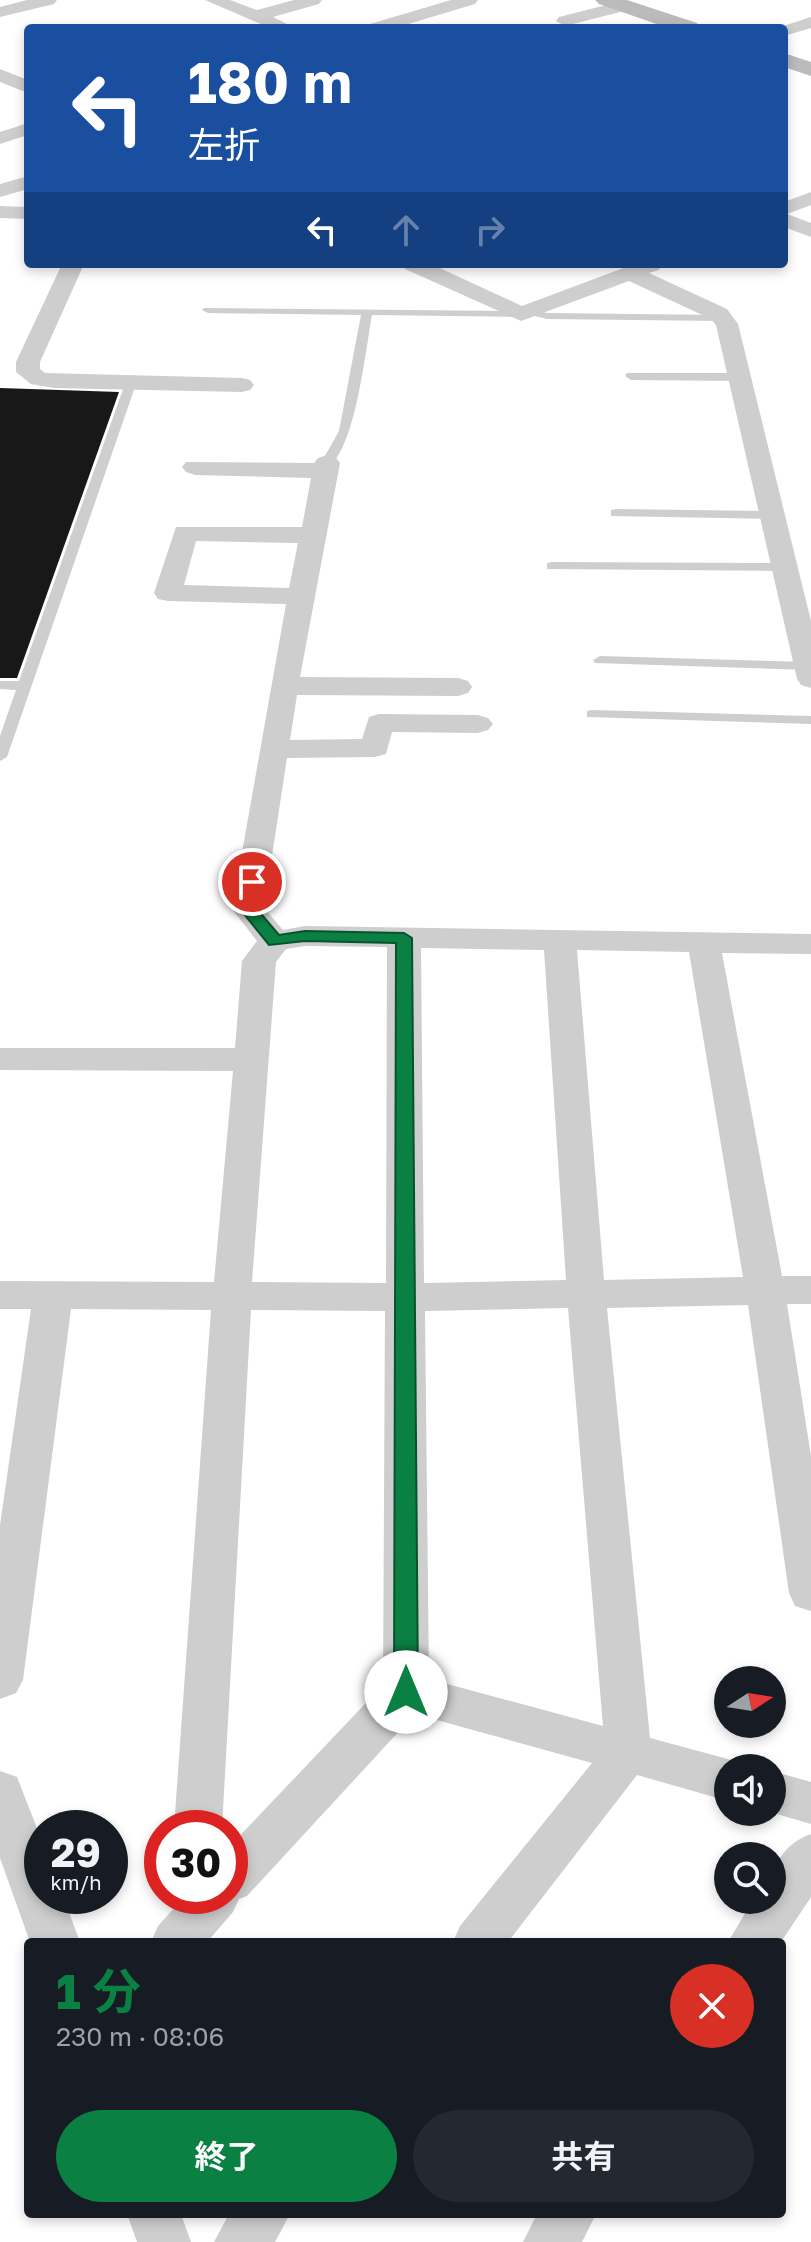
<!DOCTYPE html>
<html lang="ja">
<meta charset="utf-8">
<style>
body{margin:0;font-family:"Golos Text","Noto Sans JP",sans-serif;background:#242831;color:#f1f3f6;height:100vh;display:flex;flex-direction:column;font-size:30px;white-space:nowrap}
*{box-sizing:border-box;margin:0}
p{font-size:26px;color:#9ea1a6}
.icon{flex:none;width:44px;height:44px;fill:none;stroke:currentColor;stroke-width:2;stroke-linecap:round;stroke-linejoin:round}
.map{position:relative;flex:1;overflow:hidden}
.details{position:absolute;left:24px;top:1938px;width:762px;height:280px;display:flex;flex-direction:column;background:#171b24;border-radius:8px;box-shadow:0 4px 12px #0003}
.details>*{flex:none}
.top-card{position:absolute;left:24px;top:24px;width:764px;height:244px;border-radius:8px;box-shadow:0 4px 12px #0003;background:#1a4fa0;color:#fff;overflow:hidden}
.needle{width:52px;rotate:78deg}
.tools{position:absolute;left:714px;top:1666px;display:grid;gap:16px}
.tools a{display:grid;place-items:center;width:72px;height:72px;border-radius:50%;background:#171b24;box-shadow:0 4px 12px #0003;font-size:40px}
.speed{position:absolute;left:24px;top:1810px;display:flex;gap:16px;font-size:40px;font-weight:700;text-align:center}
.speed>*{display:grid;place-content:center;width:104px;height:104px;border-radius:50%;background:#171b24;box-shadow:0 4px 12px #0003;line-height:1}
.speed small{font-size:20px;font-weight:400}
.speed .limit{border:12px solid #d22;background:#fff;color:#111}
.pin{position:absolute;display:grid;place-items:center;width:68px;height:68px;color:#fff;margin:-34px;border:4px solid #fff;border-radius:50%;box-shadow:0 2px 8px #0007}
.me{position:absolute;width:88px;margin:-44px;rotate:0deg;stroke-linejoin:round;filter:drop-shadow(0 0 6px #0008)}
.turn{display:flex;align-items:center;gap:28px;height:168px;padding:0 32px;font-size:36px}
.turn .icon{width:104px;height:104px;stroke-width:2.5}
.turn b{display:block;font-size:56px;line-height:68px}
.lanes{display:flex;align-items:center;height:76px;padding:0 32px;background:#0003;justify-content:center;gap:40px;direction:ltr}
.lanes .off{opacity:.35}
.round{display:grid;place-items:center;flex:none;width:84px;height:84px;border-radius:42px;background:#242831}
.overview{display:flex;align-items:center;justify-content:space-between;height:136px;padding:0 32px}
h1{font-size:48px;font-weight:700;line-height:60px;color:#0b8043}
.button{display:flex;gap:16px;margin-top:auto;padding:16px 32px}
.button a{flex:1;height:92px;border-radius:48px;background:#0b8043;color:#fff;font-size:32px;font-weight:700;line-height:92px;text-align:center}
.button a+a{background:#242831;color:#f1f3f6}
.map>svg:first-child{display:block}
</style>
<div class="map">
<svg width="811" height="2242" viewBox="0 0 811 2242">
<rect width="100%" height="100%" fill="#fff"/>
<path fill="#181818" d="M0 388 119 392 17 678H0Z"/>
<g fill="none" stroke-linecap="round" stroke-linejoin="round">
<path fill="#cecece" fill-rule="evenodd" d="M204 308 521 311 527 314 521 317 372 315C366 347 355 453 327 467L321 463 339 431 361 315 208 313 202 310Z
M531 309 547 313 722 315 728 318 722 321 547 319 527 314V310Z
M627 373H739L745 377 739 381 631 380 625 376Z
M126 381 136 384 7 757 0 761V736L16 690 0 689V681H19Z
M616 509 772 511 778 515 772 519 611 516V510Z
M552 562 785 563 792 567 785 571 547 569V563Z
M600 656 808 662H811V670L595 663 593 660Z
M592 710 811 716V724L587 717V711Z"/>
<path fill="#cecece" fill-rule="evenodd" d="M27 0H57L54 4 0 17V7Z
M205 0H230L257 10 294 0H322L319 4 273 17 295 28H270Z
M451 0H478L475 4 395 28H367L370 24Z
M622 1 628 2 631 6 628 10 565 26 556 21 559 17Z
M811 17V28L784 36V28H777Z
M0 69 28 80V93L0 82Z
M28 123V135L0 144V132Z
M28 176V189L0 197V184Z
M811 192V205L787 214 811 223V237L784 227V202Z
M0 206 28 207V219L0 218Z
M62 264H84L40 362V369L45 373 242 378 250 380 254 385 250 390 242 392 54 388 31 384 16 372V362Z
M402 264H431L522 306 634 264H661L659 270 649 273 727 309 738 324 811 621V688L801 685 797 679 716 325 711 319 629 281 521 321 405 269Z
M327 455 336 458 340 463 300 677 458 678 468 681 472 687 468 693 458 696 297 695 290 740 362 739 369 717 379 714 478 715 488 718 493 724 488 730 478 733 392 732 386 754 375 757 287 758 264 908 283 930 305 926 811 934V954L722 953 782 1276H811V1304H787L811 1456V1611L795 1606 789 1593 748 1305 607 1308 650 1738 728 1759 746 1768H728V1801L637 1775 508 1942H453L460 1926 592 1763 415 1714 247 1896 239 1899 233 1912 207 1942H151L158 1926 185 1896H230V1846L383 1685 385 1311 251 1310 222 1828H174L211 1310 71 1309 23 1680 16 1693 0 1699V1525L31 1309H0V1281L214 1282 233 1071 0 1070V1048H235L242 961 257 941 232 909 286 604 168 601 158 599 154 593 176 527H302L311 478 195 475 186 472 182 467 186 462 314 463 318 458ZM196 541 298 543 289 588 184 585ZM305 946 387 947 386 1283 252 1282 276 962 286 949ZM421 948 544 950 566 1280 424 1283ZM577 950 689 952 743 1277 604 1280ZM568 1308 603 1726 429 1679 425 1311Z
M0 1771 17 1777 42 1841V1896H63L80 1942H30L0 1858Z
M772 1771 811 1782V1824L770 1812Z
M811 1834V1897L781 1942H728L753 1900H772C772 1868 779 1846 811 1834Z
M127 2214H181L191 2242H137Z
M229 2214H290L275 2242H214Z
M537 2214H596L582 2242H523Z"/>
<path fill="#bbb" fill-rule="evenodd" d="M595 0H627L697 23 700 28H668L599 4Z
M784 53 811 62V76L784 67Z"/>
</g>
<path fill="#0b8043" stroke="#07532c" stroke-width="2" d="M252 877 260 882 256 908 279 935 305 931 404 933 412 938 418 1692 414 1698 406 1701 398 1698 394 1692 396 943 305 941 269 945 240 909 244 882Z"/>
</svg>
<div class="tools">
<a><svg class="needle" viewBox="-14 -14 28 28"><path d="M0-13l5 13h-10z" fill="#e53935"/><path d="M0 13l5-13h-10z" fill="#9ea1a6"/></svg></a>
<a><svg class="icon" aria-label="sound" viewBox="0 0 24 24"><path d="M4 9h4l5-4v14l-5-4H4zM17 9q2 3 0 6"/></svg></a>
<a><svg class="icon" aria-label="search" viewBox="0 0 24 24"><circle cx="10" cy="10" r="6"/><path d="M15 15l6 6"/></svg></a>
</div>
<div class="speed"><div>29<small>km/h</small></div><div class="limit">30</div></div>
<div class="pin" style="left:252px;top:882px;background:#d93025"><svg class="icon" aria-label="arrive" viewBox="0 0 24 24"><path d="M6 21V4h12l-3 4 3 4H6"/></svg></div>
<svg class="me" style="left:406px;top:1692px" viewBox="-20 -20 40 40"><circle r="19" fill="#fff"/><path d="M0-13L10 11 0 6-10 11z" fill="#0b8043"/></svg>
<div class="top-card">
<div class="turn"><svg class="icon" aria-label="left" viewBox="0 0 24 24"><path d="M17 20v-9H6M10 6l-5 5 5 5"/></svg><div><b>180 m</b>左折</div></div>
<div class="lanes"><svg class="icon" aria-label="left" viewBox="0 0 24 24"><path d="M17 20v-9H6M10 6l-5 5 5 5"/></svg><svg class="icon off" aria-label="ahead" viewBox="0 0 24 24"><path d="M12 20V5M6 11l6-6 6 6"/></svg><svg class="icon off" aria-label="right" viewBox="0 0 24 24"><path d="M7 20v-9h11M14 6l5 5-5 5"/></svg></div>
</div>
<section class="details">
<div class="overview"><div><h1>1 分</h1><p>230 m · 08:06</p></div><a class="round" style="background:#d93025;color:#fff"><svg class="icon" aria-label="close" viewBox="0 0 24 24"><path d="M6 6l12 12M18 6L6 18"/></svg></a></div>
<div class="button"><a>終了</a><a>共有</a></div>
</section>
</div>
